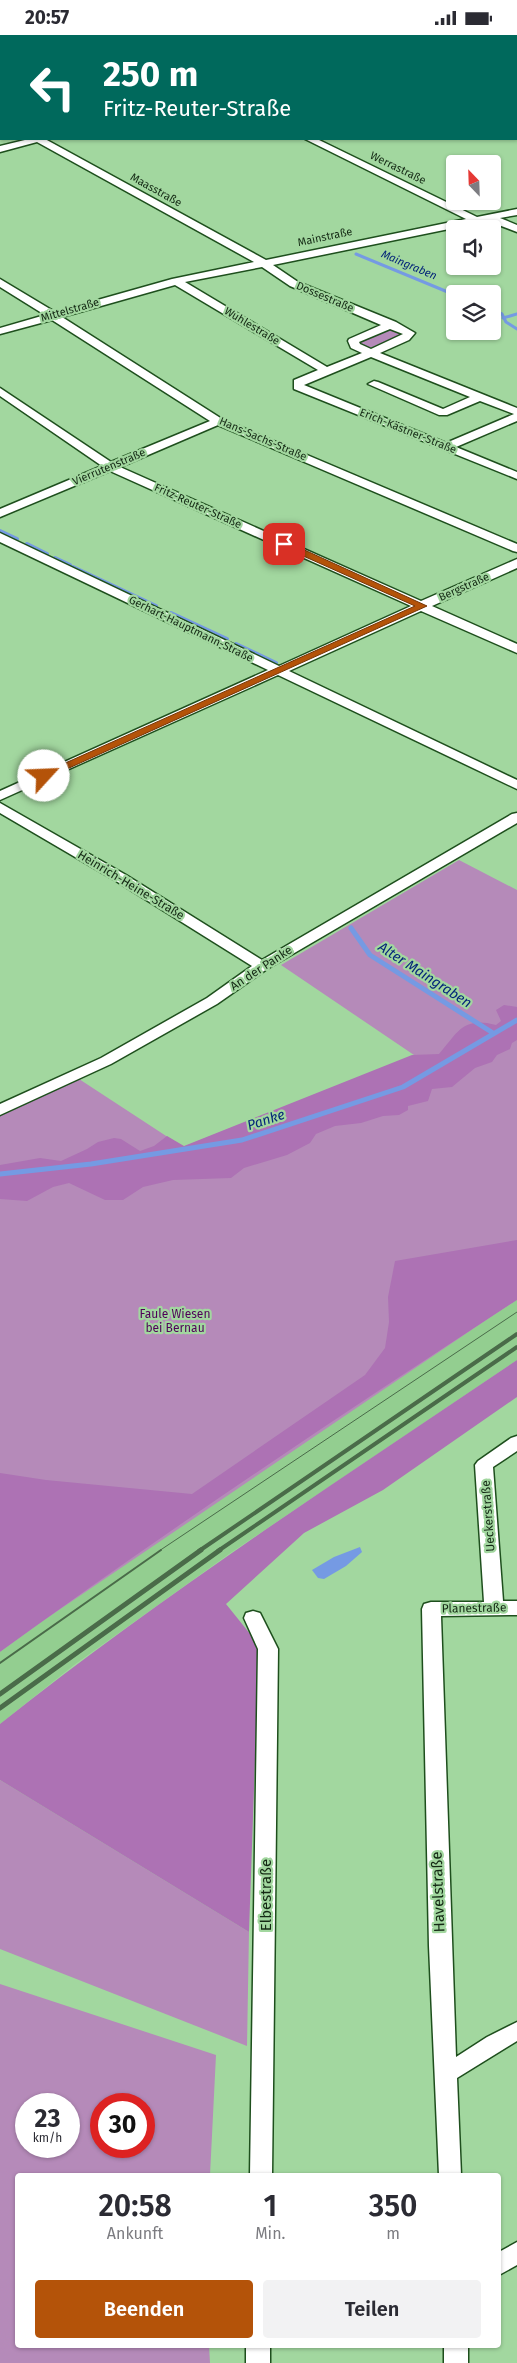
<!DOCTYPE html>
<html lang="de">
<meta charset="utf-8">
<style>
body{margin:0;font-family:"Fira Sans",sans-serif;background:#f2f2f3;color:#2b2b33;height:100vh;display:flex;flex-direction:column;font-size:19px;white-space:nowrap}
*{box-sizing:border-box;margin:0}
p{font-size:16px;color:#7c7c81}
.icon{flex:none;width:28px;height:28px;fill:none;stroke:currentColor;stroke-width:2;stroke-linecap:round;stroke-linejoin:round}
.map{position:relative;flex:1;overflow:hidden}
.drawer{position:absolute;left:15px;top:2138px;width:486px;height:175px;display:flex;flex-direction:column;background:#fff;border-radius:5px;box-shadow:0 1px 4px #0004}
.drawer>*{flex:none}
.banner{position:absolute;left:0px;top:0px;width:518px;height:105px;box-shadow:0 1px 4px #0004;background:#00695c;color:#fff;overflow:hidden}
.needle{width:32px;rotate:337deg}
.buttons{position:absolute;left:446px;top:120px;display:grid;gap:10px}
.buttons a{display:grid;place-items:center;width:55px;height:55px;border-radius:5px;background:#fff;box-shadow:0 1px 4px #0004;font-size:25px}
.speed{position:absolute;left:15px;top:2058px;display:flex;gap:10px;font-size:25px;font-weight:700;text-align:center}
.speed>*{display:grid;place-content:center;width:65px;height:65px;border-radius:50%;background:#fff;box-shadow:0 1px 4px #0004;line-height:1}
.speed small{font-size:12px;font-weight:400}
.speed .limit{border:8px solid #d22;background:#fff;color:#111}
.pin{position:absolute;display:grid;place-items:center;width:42px;height:42px;color:#fff;margin:-21px;border-radius:10px;box-shadow:0 2px 8px #0006}
.me{position:absolute;width:55px;margin:-28px;rotate:65deg;stroke-linejoin:round;filter:drop-shadow(0 0 4px #0008)}
.turn{display:flex;align-items:center;gap:18px;height:105px;padding:0 20px;font-size:22px}
.turn .icon{width:65px;height:65px;stroke-width:2.5}
.turn b{display:block;font-size:35px;line-height:42px}
.eta{display:flex;justify-content:space-evenly;align-items:center;height:85px;text-align:center}
.eta b{font-size:30px;font-weight:600;line-height:35px}
.primary-button{display:flex;gap:10px;margin-top:auto;padding:10px 20px}
.primary-button a{flex:1;height:58px;border-radius:5px;background:#b45309;color:#fff;font-size:20px;font-weight:600;line-height:58px;text-align:center}
.primary-button a+a{background:#f2f2f3;color:#2b2b33}
.status{display:flex;justify-content:space-between;align-items:center;height:35px;padding:0 25px;background:#fff;direction:ltr}
.status svg{height:14px;fill:currentColor}
.map>svg:first-child{display:block}
</style>
<div class="status"><b>20:57</b><svg viewBox="0 0 49 12"><path d="M0 12V9h3v3zM5 12V6h3v6zM10 12V3h3v9zM15 12V0h3v12zM26 1h20v11H26zM47 4h2v5h-2z"/></svg></div>
<div class="map">
<svg width="517" height="2328" viewBox="0 0 517 2328">
<rect width="100%" height="100%" fill="#a2d79f"/>
<path fill="#93ce90" d="M517 1265V1325L229 1519 74 1630 0 1689V1617L136 1518 298 1408Z"/>
<path fill="#b58ab9" fill-rule="evenodd" d="M393 293 402 297 403 300C388 307 374 318 358 309L360 304 385 294Z
M459 825 517 855V1264L0 1615V1080L79 1044 183 1112 414 1020 281 930Z
M0 1745 249 1897 247 2011 0 1914Z
M0 1949 216 2020 210 2140H18V2310H209L210 2328H0ZM26 2069H69V2111H26ZM101 2069H144V2111H101Z"/>
<path fill="#ad72b4" d="M504 970 517 972V1005L512 1008 510 1014 497 1020 492 1027 475 1033 452 1052 432 1054 428 1066 408 1071V1075L399 1080 383 1081 361 1088 335 1091 316 1099 310 1108 287 1120 244 1133 231 1143 173 1145 143 1152 123 1165H105L69 1148 53 1152 27 1166 0 1164V1130L40 1123 61 1126 87 1114 98 1107 114 1103 121 1104 140 1116 154 1111 167 1101 184 1111 412 1020 439 1019C458 997 463 981 496 990L501 986 496 975Z
M517 1205V1265C342 1379 169 1494 0 1617V1438L46 1445 192 1459 365 1340 385 1313 389 1287 388 1262 395 1226Z
M517 1325V1362L383 1455 304 1498 226 1569 259 1610 249 1897 0 1745V1689C165 1558 342 1443 517 1325Z"/>
<path fill="#759ae3" d="M360 1512 362 1517 346 1531 324 1544 318 1543 312 1535 334 1522Z"/>
<g fill="none" stroke-linecap="round" stroke-linejoin="round">
<path stroke="#759ae3" stroke-width="3" d="M356 219 455 260
M492 275 502 279 506 287 517 294
M503 283 517 279"/>
<path stroke="#759ae3" stroke-width="4" d="M0 496 17 504
M27 509 47 519
M55 523 70 530
M73 532 156 571
M171 578 227 604
M236 609 276 628"/>
<path stroke="#759ae3" stroke-width="5" d="M351 893 370 920 493 998
M0 1139 91 1129 242 1105 403 1052 517 985"/>
<defs>
<path id="street" d="M281 0H291V1H281Z
M516 71H517V78H516Z
M29 104H45L266 225 466 184 305 104H317L477 182 517 174V180L500 183 517 190V197L488 186 273 230 298 247 396 287 415 298 409 305 380 318 517 373V386L456 412 517 437V444L294 354V345L318 335 175 250 62 282 222 384 517 509V517L513 516 218 390 120 432 421 566 517 524V533L432 571 517 609V618L421 576 289 636 517 745V754L278 640 0 765V756L268 635 0 507V498L279 631 411 571 110 436 0 482V474L102 431 0 361V353L111 427 210 386 52 285 0 299V293L45 280 0 252V244L55 277 172 244 254 227 37 107 0 117V111ZM262 232 290 251 381 290 349 304 348 306 351 313 362 318 327 332 185 247ZM390 294 403 299 371 314 360 309 359 307ZM371 322 470 362 443 374 378 347 374 346 368 349 439 380H447L480 366 514 379 446 408 304 350Z
M0 768 126 840 262 925 512 779 517 778V788L267 934 217 969 111 1029 0 1080V1069L101 1023 207 963 252 931 116 846 0 778Z
M517 1401V1416L493 1432 503 1566H517V1580L441 1581 456 2022 487 2002 517 1987V2006L457 2043 461 2140H439L429 1911 422 1574 424 1569 431 1567H484L475 1430 478 1426 511 1403Z
M253 1576 260 1578 278 1614 272 2140H250L258 1614 244 1583 246 1578Z
M517 2207V2230L499 2240V2217Z
M246 2310H270V2328H246Z
M444 2310H468V2328H444Z"/>
</defs>
<use href="#street" stroke="#1e4f1d" stroke-width="3"/>
<use href="#street" fill="#fff" fill-rule="evenodd"/>
<path stroke="#4a6b49" stroke-width="1" d="M159 1516 517 1277"/>
<path stroke="#4a6b49" stroke-width="2" d="M0 1628 161 1515"/>
<path stroke="#4a6b49" stroke-width="4" d="M199 1516 517 1299
M218 1516 517 1312"/>
<path stroke="#4a6b49" stroke-width="5" d="M0 1659 201 1515
M0 1673 220 1515"/>
</g>
<path fill="#b45309" stroke="#753606" d="M281 507H287L427 571 47 743H41V739L415 571 281 511Z"/>
<g text-anchor="middle" dominant-baseline="central" stroke-width="4.5" stroke-linejoin="round" paint-order="stroke">
<g font-size="11" fill="#142914" stroke="#a2d79f">
<text transform="translate(398 133) rotate(26)">Werrastraße</text>
<text transform="translate(156 155) rotate(29)">Maasstraße</text>
<text transform="translate(325 202) rotate(-12)">Mainstraße</text>
<text transform="translate(325 262) rotate(23)">Dossestraße</text>
<text transform="translate(70 275) rotate(-16)">Mittelstraße</text>
<text transform="translate(252 291) rotate(31)">Wuhlestraße</text>
<text transform="translate(408 396) rotate(22)">Erich-Kästner-Straße</text>
<text transform="translate(263 404) rotate(23)">Hans-Sachs-Straße</text>
<text transform="translate(109 432) rotate(-23)">Vierrutenstraße</text>
<text transform="translate(198 471) rotate(24)">Fritz-Reuter-Straße</text>
<text transform="translate(464 552) rotate(-24)">Bergstraße</text>
<text transform="translate(191 594) rotate(26)">Gerhart-Hauptmann-Straße</text>
</g>
<g font-size="11" font-style="italic" fill="#052679" stroke="#a2d79f">
<text transform="translate(409 230) rotate(23)">Maingraben</text>
</g>
<g font-size="12" fill="#142914" stroke="#a2d79f">
<text transform="translate(131 850) rotate(31)">Heinrich-Heine-Straße</text>
<text transform="translate(261 933) rotate(-33)">An der Panke</text>
<text transform="translate(488 1481) rotate(-94)">Ueckerstraße</text>
<text transform="translate(474 1573) rotate(-1)">Planestraße</text>
</g>
<g font-size="12" fill="#500059" stroke="#a2d79f">
<text x="175" y="1279">Faule Wiesen<tspan x="175" dy="14">bei Bernau</tspan></text>
</g>
<g font-size="14" font-style="italic" fill="#052679" stroke="#a2d79f">
<text transform="translate(425 940) rotate(33)">Alter Maingraben</text>
<text transform="translate(266 1085) rotate(-18)">Panke</text>
</g>
<g font-size="15" fill="#142914" stroke="#a2d79f">
<text transform="translate(438 1857) rotate(-92)">Havelstraße</text>
<text transform="translate(266 1860) rotate(-90)">Elbestraße</text>
</g>
</g>
</svg>
<div class="buttons">
<a><svg class="needle" viewBox="-14 -14 28 28"><path d="M0-13l5 13h-10z" fill="#e53935"/><path d="M0 13l5-13h-10z" fill="#7c7c81"/></svg></a>
<a><svg class="icon" aria-label="sound" viewBox="0 0 24 24"><path d="M4 9h4l5-4v14l-5-4H4zM17 9q2 3 0 6"/></svg></a>
<a><svg class="icon" aria-label="layers" viewBox="0 0 24 24"><path d="M12 4l9 5-9 5-9-5zM3 14l9 5 9-5"/></svg></a>
</div>
<div class="speed"><div>23<small>km/h</small></div><div class="limit">30</div></div>
<div class="pin" style="left:284px;top:509px;background:#d93025"><svg class="icon" aria-label="arrive" viewBox="0 0 24 24"><path d="M6 21V4h12l-3 4 3 4H6"/></svg></div>
<svg class="me" style="left:44px;top:741px" viewBox="-20 -20 40 40"><circle r="19" fill="#fff"/><path d="M0-13L10 11 0 6-10 11z" fill="#b45309"/></svg>
<div class="banner">
<div class="turn"><svg class="icon" aria-label="left" viewBox="0 0 24 24"><path d="M17 20v-9H6M10 6l-5 5 5 5"/></svg><div><b>250 m</b>Fritz-Reuter-Straße</div></div>
</div>
<section class="drawer">
<div class="eta">
<div><b>20:58</b><p>Ankunft</p></div>
<div><b>1</b><p>Min.</p></div>
<div><b>350</b><p>m</p></div>
</div>
<div class="primary-button"><a>Beenden</a><a>Teilen</a></div>
</section>
</div>
